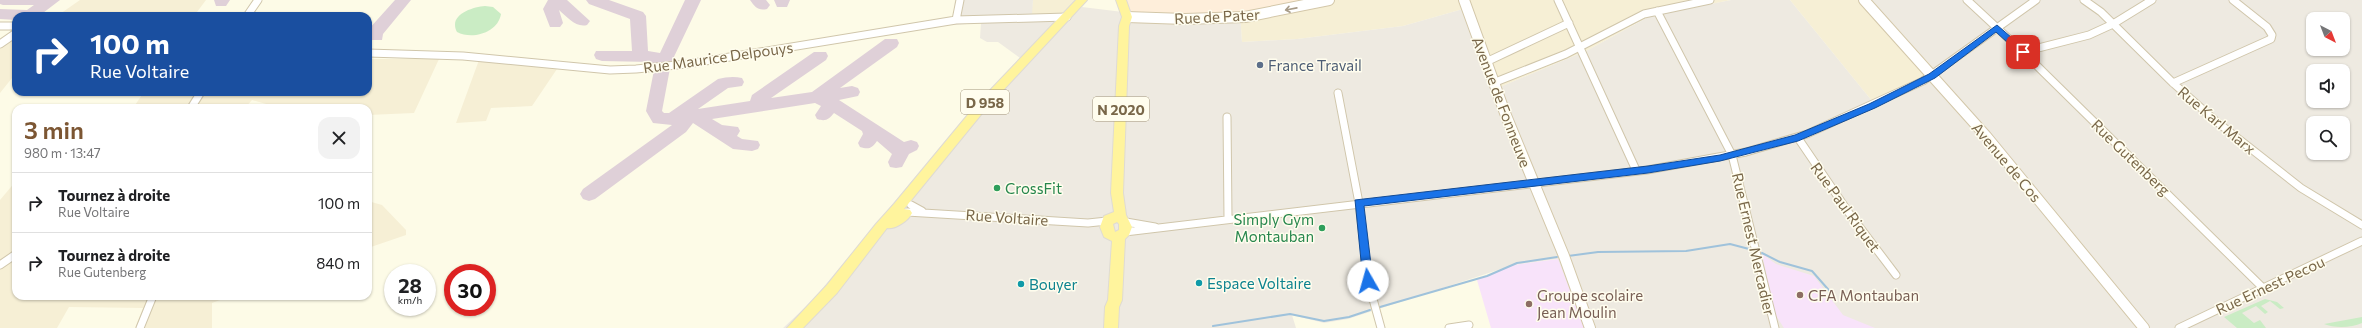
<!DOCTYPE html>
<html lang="fr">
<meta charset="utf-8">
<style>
body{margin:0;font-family:Commissioner,sans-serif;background:#f2f2f2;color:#202124;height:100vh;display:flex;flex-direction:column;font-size:15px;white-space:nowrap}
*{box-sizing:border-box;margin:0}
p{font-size:13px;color:#757577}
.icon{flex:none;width:22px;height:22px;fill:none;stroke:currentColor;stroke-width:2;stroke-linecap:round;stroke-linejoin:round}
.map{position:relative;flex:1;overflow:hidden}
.side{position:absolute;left:12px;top:104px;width:360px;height:196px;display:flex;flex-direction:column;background:#fff;border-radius:12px;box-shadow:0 1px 3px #0004}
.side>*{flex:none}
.hud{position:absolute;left:12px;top:12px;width:360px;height:84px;border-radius:12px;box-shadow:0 1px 3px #0004;background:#1a4fa0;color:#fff;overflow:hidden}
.needle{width:26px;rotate:138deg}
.fabs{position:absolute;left:2306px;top:12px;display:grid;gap:8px}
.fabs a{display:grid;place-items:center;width:44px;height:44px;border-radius:8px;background:#fff;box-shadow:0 1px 3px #0004;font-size:20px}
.speed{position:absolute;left:384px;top:264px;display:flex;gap:8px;font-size:20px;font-weight:700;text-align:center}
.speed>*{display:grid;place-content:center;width:52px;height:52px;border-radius:50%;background:#fff;box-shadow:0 1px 3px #0004;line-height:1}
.speed small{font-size:10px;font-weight:400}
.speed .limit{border:6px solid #d22;background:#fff;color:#111}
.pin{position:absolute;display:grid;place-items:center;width:34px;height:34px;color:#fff;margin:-17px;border-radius:8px;box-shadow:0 2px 6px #0006}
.me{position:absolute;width:44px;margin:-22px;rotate:353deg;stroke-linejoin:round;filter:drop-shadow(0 0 3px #0008)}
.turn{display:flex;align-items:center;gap:14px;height:84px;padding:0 12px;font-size:18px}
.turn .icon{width:52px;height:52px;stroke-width:2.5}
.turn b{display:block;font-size:28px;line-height:34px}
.round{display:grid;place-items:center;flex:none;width:42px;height:42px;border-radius:12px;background:#f2f2f2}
.head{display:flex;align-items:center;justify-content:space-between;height:68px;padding:0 12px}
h1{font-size:24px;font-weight:600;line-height:30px;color:#7c5633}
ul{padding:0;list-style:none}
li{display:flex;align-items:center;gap:12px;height:60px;padding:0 12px;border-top:1px solid #e0e0e0}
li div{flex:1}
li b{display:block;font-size:15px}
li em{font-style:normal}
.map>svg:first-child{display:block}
</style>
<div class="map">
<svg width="2362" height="328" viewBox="0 0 2362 328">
<rect width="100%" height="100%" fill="#fdfbe7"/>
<path fill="#f6efd5" d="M80 0H206L194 16H57Z
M1033 0H1088L1076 13 1031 15Z
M1316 0H1731L1650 16 1588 50 1493 90 1463 9 1403 26 1297 39 1242 42 1240 13Z
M1790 0H1871L1935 70 1872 101Z
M16 36V73L0 93V47Z
M368 59H439L414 113 368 115V108H280L252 100 245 108H133L144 92H368Z
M479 60 557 69 532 106 491 108 486 121 456 123Z
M16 181V296H231L212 303V328H135L143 308 69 307 57 328H0V200Z
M368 201 382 205 406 230V235L368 248Z"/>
<path fill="#feeeda" d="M1121 0H1316L1240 13 1186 16 1126 13Z"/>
<path fill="#eeeae1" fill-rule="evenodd" d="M955 0H1033L1032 15 1076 13 1082 7 1131 13 1186 16 1240 13 1242 42 1297 39 1403 26 1463 9 1493 90 1588 50 1650 16 1731 0H1790L1872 101 1935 70 1871 0H2362V328H1584L1557 259 1513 265 1348 319 1324 323 1292 315 1296 328H783L812 301 969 112 1020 58 998 42H987L980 38 981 23 953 25ZM2313 19H2343V49H2313ZM2313 71H2343V101H2313ZM2313 123H2343V153H2313Z"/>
<path fill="#f8e3fa" d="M1762 254 1776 264 1814 276 1843 315 1875 328H1784L1775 314Z
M1558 259 1584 328H1491L1477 280 1513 265Z"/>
<path fill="#caecc4" d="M485 6 493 7 501 14C498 33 472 40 457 32 448 15 472 7 485 6Z
M2265 299 2277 302 2284 308 2280 309 2270 301 2261 306 2268 312 2265 314 2256 306 2242 313 2254 323 2260 320 2266 328H2237L2224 317Z
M2362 317V323C2351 328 2334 328 2324 324Z"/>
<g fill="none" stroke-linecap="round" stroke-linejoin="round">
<path stroke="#9fc2db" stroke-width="2" d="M1762 253 1780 262 1812 271 1834 296
M1568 256 1598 252 1686 251 1730 244 1749 249
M1380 307 1487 276 1517 263 1557 257
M1213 326 1290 314 1324 321 1349 317 1370 310"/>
<path fill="#dfd0d8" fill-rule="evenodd" d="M0 0H60L39 16H16V20L0 19V9L27 10 34 5H3L0 4Z
M214 0H230L226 6H216Z
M395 0H411L383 34 382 40H368V30Z
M548 0H567L590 21 587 25C576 28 567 17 559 10L563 23 560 27H550L543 9Z
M586 0H609L643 12 646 16 648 51 660 53 685 0H701L671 63 662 111 664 113H669L718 79C726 77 734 76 742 78L744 82 742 86 728 88 698 109 750 101 752 95 814 52H826L828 56 826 60 771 98 812 92 885 39H897L899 43 897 47 840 88 852 86 858 88 860 92 858 96 839 100 904 142 911 140 917 142 919 146 917 150 909 154 902 167 896 168 890 167 888 162 892 154 877 141C872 148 869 150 860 147L858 143 863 134 862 131 834 113C829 119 826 122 817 119L815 115 821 106 815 103 712 119 722 125 738 127 740 131 737 136 742 139 758 141 760 145 758 149 752 151 733 149 693 123 686 132 595 199 589 201 583 199 580 194 583 189 672 125 653 123 646 111 655 65 651 62 602 61 596 59 594 55 596 51H632L630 19 589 4Z
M750 0H766L770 5 767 9C758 11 755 7 750 0Z
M774 0H790L787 7H777Z"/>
<defs>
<path id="street" d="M1558 0 1636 170
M1967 0 2023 52 2263 288
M2084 0 2101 12 2173 83 2217 122 2301 188 2362 225
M1657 11 1732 155 1775 328
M247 16 258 0
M956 20 960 0
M0 26H16
M0 44 16 33
M2023 52 2089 35 2113 24 2152 0
M368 53 463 56 610 70 636 69 687 64 956 20 1067 17
M1486 62 1569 23
M1493 83 1566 54 1644 14 1710 0
M2173 83 2271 39 2272 35 2267 27 2233 0
M1338 93 1359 203 1368 281 1381 328
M191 108 201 92
M1227 117 1228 218
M1798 138 1849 213 1896 275
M911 205 922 211
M907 212 1088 223 1107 221
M1126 222 1155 227
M1125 232 1647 170 1746 152 1807 134 1923 81 2036 0
M0 265 16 254
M140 328 153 296
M1449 328 1469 325
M2179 328 2362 241"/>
<path id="secondary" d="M1464 0 1505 113 1564 256 1590 328
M1864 0 1986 136 2144 328
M1127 17 1185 19 1245 17 1329 0"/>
<path id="primary" d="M1076 0H1087L984 111 904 209 910 210 912 213C909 220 895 230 887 228L837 293 803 328H787L827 285 876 224 894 204 976 105Z
M1116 0H1126L1132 17 1129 26 1123 193 1126 215 1132 227 1129 235 1125 239 1122 300 1119 307 1118 328H1104L1105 307 1108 300 1112 241 1104 237 1100 227 1104 216 1114 212 1111 193 1119 26 1122 17ZM1117 222 1119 224V230L1115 232 1113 224Z"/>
</defs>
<use href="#street" stroke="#d0c6ab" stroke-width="9"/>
<use href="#secondary" stroke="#d3c7a9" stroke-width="12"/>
<use href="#primary" stroke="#dfdbd3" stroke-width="2"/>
<use href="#street" stroke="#fff" stroke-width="7"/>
<use href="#secondary" stroke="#fff" stroke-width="10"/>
<use href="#primary" fill="#fff49d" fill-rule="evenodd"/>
</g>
<defs><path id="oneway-shaft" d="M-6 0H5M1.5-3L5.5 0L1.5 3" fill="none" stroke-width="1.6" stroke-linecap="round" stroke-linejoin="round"/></defs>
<use stroke="#a89c89" href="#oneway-shaft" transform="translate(1291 9) rotate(169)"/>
<path fill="#1a73e8" stroke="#114b97" d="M1997 25 2026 50V54H2020L1996 32 1935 78 1875 108 1798 141 1720 161 1648 173 1364 206 1373 281 1368 285 1363 281 1355 200 1648 166 1720 155 1795 135 1869 104 1929 74Z"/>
<circle fill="#5c6f8a" stroke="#fffdee" stroke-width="1.5" cx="1260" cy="65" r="4"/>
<g fill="#2e9e5b" stroke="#fffdee" stroke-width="1.5">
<circle cx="997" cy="188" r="4"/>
<circle cx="1322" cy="228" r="4"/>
</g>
<g fill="#0f9aa8" stroke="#fffdee" stroke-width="1.5">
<circle cx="1199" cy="283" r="4"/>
<circle cx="1021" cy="284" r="4"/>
</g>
<g fill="#8d6e63" stroke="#fffdee" stroke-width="1.5">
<circle cx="1800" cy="295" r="4"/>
<circle cx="1529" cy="304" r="4"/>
</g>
<g text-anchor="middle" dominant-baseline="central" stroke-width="3" stroke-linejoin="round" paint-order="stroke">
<g fill="#fffdee" stroke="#a1947a" stroke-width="1">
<rect x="961" y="90" width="48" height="24" rx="3"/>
<rect x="1093" y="97" width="56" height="24" rx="3"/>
</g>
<g font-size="14" font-weight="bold" fill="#796749">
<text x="985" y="102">D 958</text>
<text x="1121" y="109">N 2020</text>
</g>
<g font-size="15" fill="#796749" stroke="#fffdee">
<text transform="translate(1217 16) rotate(-3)">Rue de Pater</text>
<text transform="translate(718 57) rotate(-8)">Rue Maurice Delpouys</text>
<text transform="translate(1502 102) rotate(69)">Avenue de Fonneuve</text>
<text transform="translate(2217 120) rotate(40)">Rue Karl Marx</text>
<text transform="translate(2131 157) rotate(44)">Rue Gutenberg</text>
<text transform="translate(2007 162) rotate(50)">Avenue de Cos</text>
<text transform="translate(1846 207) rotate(54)">Rue Paul Riquet</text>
<text transform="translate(1007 217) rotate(4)">Rue Voltaire</text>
<text transform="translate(1754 244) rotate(77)">Rue Ernest Mercadier</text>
<text transform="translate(2270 285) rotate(-25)">Rue Ernest Pecou</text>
</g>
<g font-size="15" fill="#4e5e75" stroke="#fffdee" text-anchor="start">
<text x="1268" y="65">France Travail</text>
</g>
<g font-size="15" fill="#27864d" stroke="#fffdee" text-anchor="start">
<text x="1005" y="188">CrossFit</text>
<text x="1314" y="219" text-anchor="end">Simply Gym<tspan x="1314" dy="17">Montauban</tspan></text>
</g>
<g font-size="15" fill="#0d838f" stroke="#fffdee" text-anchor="start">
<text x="1207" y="283">Espace Voltaire</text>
<text x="1029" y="284">Bouyer</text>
</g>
<g font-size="15" fill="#785e54" stroke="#fffdee" text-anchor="start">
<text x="1537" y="295">Groupe scolaire<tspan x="1537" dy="17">Jean Moulin</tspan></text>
<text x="1808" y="295">CFA Montauban</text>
</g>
</g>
</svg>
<div class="fabs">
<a><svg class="needle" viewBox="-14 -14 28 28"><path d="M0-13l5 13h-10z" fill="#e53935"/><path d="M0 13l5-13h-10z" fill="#757577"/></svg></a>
<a><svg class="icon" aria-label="sound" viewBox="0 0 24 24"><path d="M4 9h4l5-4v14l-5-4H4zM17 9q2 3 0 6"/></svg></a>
<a><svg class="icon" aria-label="search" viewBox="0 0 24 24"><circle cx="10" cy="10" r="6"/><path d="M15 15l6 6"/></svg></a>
</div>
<div class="speed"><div>28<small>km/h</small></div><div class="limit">30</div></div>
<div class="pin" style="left:2023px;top:52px;background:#d93025"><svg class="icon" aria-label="arrive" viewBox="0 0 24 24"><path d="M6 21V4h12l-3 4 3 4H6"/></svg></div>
<svg class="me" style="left:1368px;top:281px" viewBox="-20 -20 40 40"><circle r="19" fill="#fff"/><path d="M0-13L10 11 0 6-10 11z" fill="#1a73e8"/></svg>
<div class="hud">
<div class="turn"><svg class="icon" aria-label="right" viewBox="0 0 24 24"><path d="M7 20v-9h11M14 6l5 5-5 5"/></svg><div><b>100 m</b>Rue Voltaire</div></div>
</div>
<section class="side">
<div class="head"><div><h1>3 min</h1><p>980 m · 13:47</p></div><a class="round"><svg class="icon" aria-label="close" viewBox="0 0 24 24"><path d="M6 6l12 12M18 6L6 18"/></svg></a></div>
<ul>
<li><svg class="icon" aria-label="right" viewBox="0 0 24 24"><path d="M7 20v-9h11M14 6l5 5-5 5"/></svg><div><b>Tournez à droite</b><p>Rue Voltaire</p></div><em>100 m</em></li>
<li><svg class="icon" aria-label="right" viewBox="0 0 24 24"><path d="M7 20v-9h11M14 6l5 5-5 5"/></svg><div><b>Tournez à droite</b><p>Rue Gutenberg</p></div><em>840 m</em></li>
</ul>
</section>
</div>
